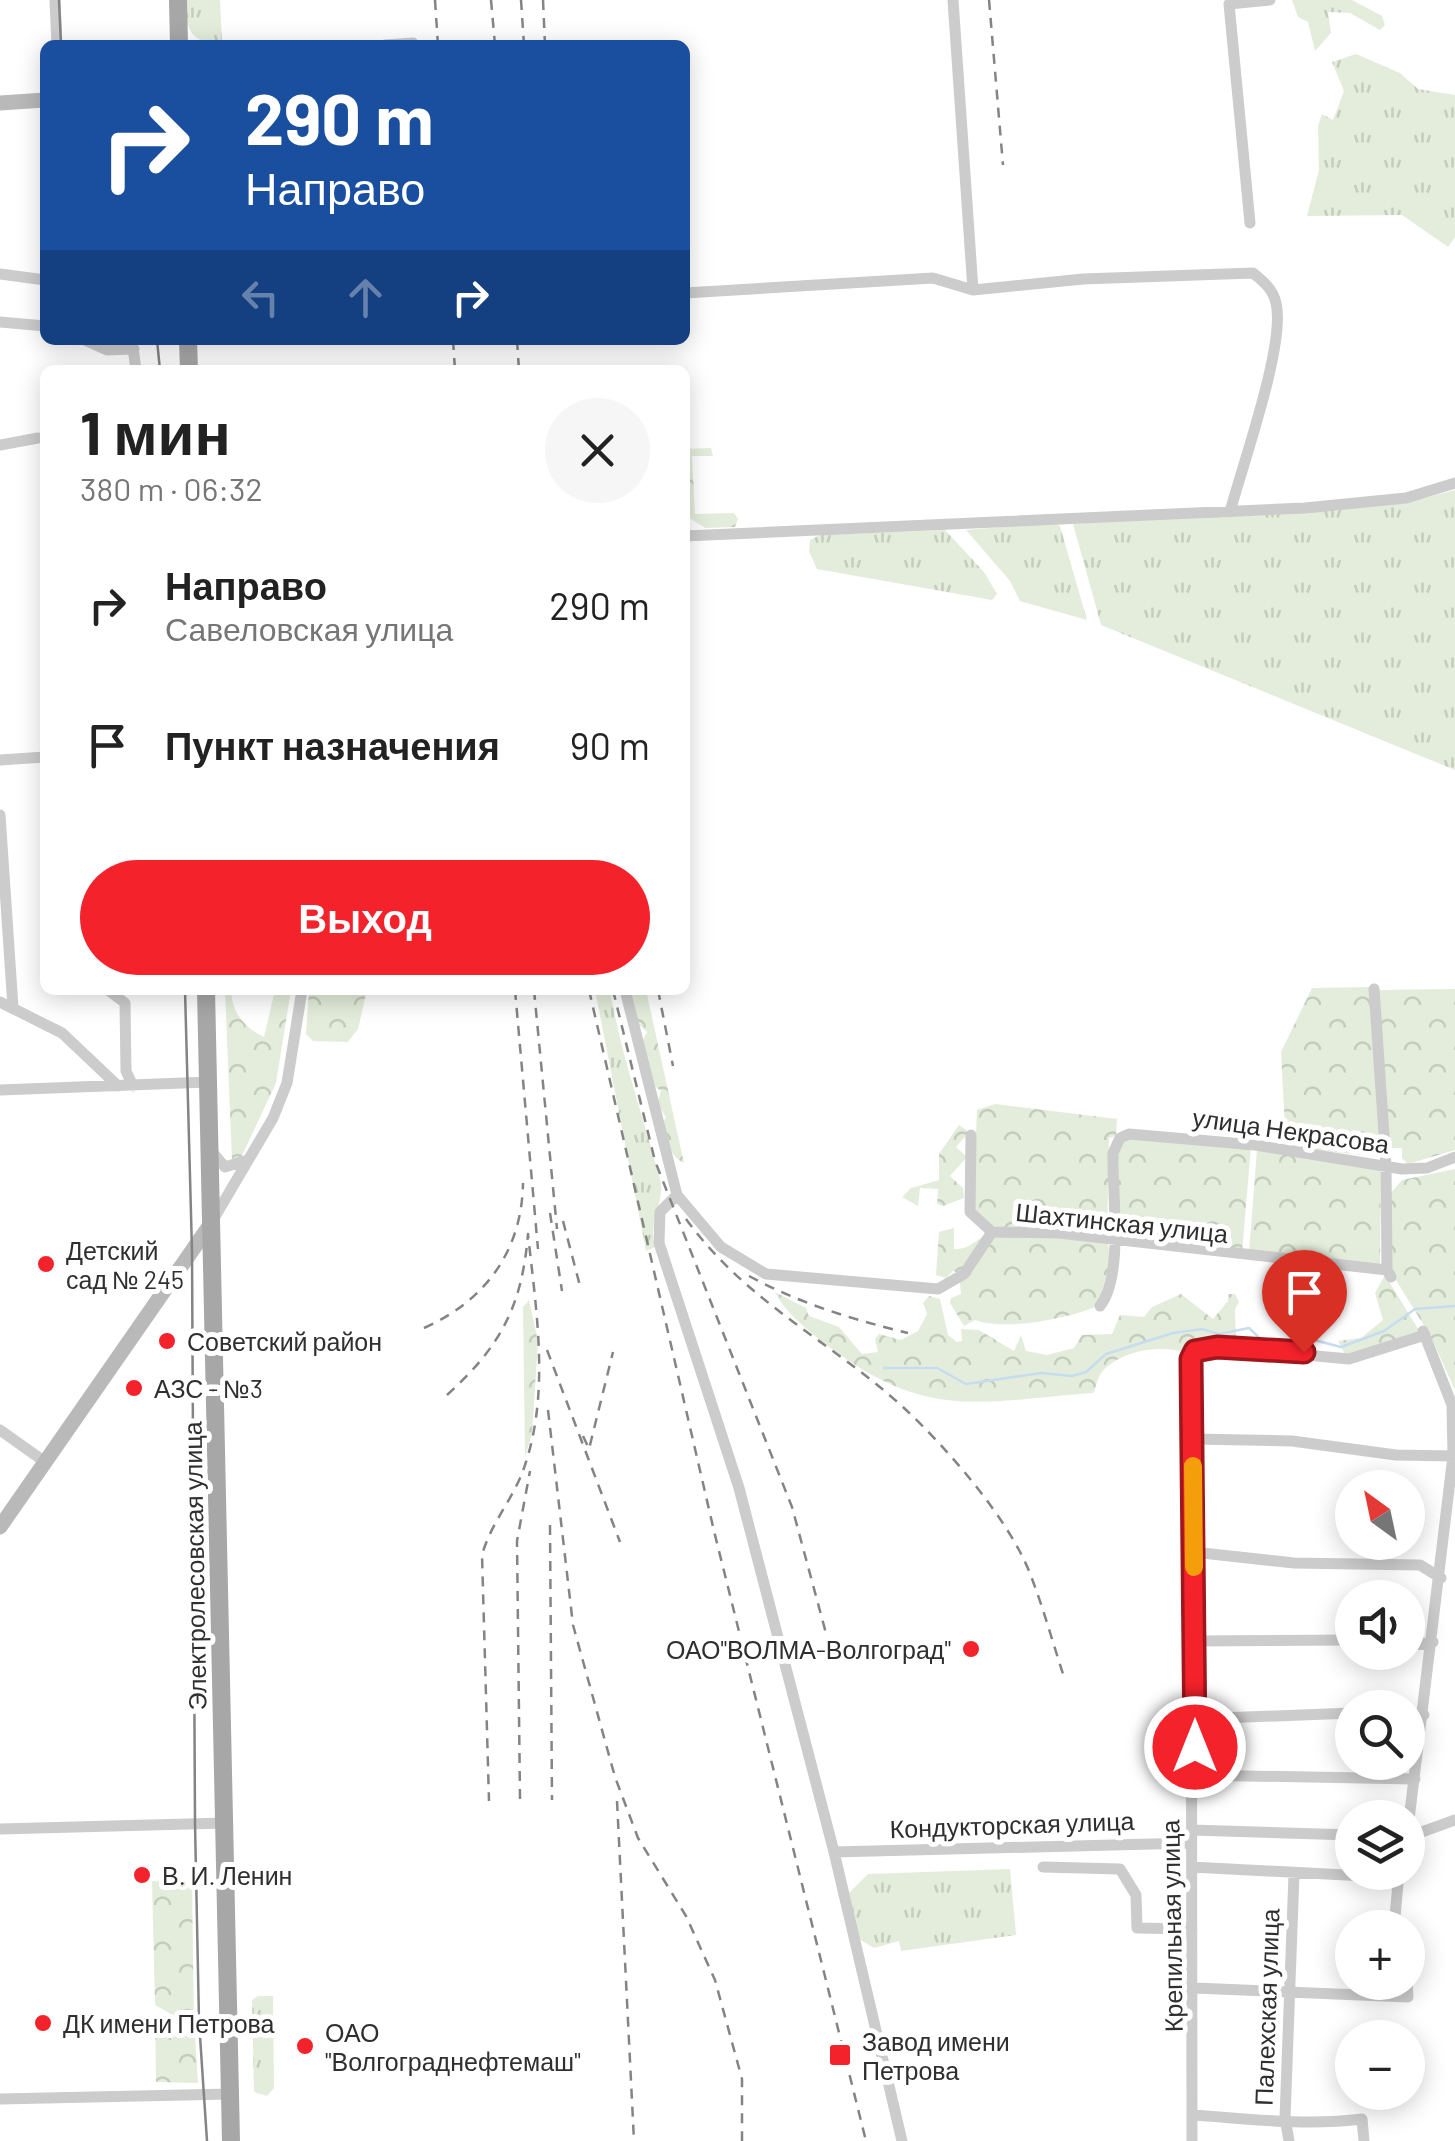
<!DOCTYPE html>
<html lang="ru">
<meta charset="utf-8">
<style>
body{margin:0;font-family:Barlow,sans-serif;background:#f6f6f6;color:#222;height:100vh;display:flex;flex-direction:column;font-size:38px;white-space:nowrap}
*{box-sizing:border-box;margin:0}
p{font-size:32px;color:#767676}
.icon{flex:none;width:55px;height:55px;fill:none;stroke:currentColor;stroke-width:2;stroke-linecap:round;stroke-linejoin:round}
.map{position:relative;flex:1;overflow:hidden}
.side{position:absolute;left:40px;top:365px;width:650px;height:630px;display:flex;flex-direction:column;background:#fff;border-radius:15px;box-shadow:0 5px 25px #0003}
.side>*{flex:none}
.banner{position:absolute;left:40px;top:40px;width:650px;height:305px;border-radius:15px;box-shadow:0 5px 25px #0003;background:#1a4fa0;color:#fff;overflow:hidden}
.needle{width:65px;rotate:327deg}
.controls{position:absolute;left:1335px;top:1470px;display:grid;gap:20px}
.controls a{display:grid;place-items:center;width:90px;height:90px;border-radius:50%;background:#fff;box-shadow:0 5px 25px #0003;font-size:50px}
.pin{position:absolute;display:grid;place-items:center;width:85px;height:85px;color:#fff;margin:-102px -42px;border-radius:50% 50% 50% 0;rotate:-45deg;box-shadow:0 0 10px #0007}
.pin .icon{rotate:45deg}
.me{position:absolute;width:110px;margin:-55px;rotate:0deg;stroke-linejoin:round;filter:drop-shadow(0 0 8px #0008)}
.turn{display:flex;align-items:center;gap:35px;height:210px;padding:0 40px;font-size:45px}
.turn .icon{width:130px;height:130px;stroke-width:2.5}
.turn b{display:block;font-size:70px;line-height:85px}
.lanes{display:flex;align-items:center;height:95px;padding:0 40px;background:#0003;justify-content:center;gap:50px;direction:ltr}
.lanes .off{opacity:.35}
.round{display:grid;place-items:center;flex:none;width:105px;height:105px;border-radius:52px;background:#f6f6f6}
.head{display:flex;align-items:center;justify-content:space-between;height:170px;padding:0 40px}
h1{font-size:60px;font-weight:700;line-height:75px}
.primary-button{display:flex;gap:20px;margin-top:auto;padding:20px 40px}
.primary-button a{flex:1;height:115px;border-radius:60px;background:#f4222b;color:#fff;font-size:40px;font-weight:700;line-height:115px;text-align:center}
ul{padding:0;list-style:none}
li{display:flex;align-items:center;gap:30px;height:140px;padding:0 40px}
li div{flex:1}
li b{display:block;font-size:38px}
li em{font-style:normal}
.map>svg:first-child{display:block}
</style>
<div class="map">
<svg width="1455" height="2141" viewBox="0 0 1455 2141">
<defs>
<pattern id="grass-tufts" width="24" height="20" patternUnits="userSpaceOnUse" patternTransform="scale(2.5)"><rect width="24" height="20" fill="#e4eddb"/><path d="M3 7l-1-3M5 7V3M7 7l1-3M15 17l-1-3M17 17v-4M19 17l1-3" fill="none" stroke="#c4ccbc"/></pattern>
<pattern id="forest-crowns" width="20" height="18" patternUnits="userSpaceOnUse" patternTransform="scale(2.5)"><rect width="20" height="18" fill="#e4eddb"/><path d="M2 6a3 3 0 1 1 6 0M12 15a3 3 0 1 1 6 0" fill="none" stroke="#c4ccbc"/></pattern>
</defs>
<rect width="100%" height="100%" fill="#fff"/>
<path fill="url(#grass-tufts)" d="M184 0H220L222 42C190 46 186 27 184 0Z
M1292 0H1352L1382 16 1385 25 1380 30 1350 13 1328 12 1331 33 1315 51 1308 22 1298 17Z
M1356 54 1400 73 1418 89 1455 95V237L1448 247 1402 215 1307 216 1319 170 1318 126 1322 114 1333 120 1344 91 1332 62Z
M1455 490V770L1101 625 1073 524 1409 502Z
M1054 523 1060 526 1087 620 1020 601 1010 581 966 530Z
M945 530 984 572 997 594 992 600 817 569 809 551 810 540 820 535Z
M595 990H610C621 1055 643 1116 660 1179 666 1200 647 1224 655 1247L646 1251Z
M1010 1869 1016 1935 901 1951 899 1941 874 1948 859 1939 848 1894 868 1874Z
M258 1996H273L274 2088 267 2096 254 2092 252 2000Z"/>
<path fill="url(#forest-crowns)" d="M711 448 713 456H692L695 514 734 513 738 519 735 527 705 528 685 515V449Z
M1369 987 1380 1157 1286 1147 1281 1052 1312 988Z
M1455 989V1150L1408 1164 1402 1158V1148H1390L1376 990Z
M225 990H231C232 1013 244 1027 264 1037L275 990H291L276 1083 239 1162 232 1161Z
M309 990H367L358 1029 348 1042 313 1041 306 1034Z
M631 990H646L684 1163C669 1156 666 1139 662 1124L666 1117 657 1104 661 1091 651 1083 643 1040 647 1032 637 1023Z
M995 1104 1117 1119 1116 1136 1109 1138 1107 1235 993 1228 973 1209 977 1110Z
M959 1125 969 1132 956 1147 967 1157 950 1176 963 1188 964 1198 943 1206 937 1204 938 1189 920 1188 918 1206 902 1197 911 1188 939 1180V1154Z
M1135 1137 1251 1147 1242 1252 1115 1234 1117 1156 1123 1142Z
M1257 1149 1381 1166 1380 1264 1249 1253Z
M1455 1169V1390L1431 1337 1391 1272 1389 1195 1402 1180Z
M954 1228V1249C971 1250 975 1238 989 1235 1027 1228 1071 1238 1108 1244L1111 1263 1097 1306C1068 1319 1005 1331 975 1320L964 1326 950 1303 951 1298 961 1294 959 1273 953 1271 946 1278 936 1275 939 1232Z
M1385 1275 1420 1332 1346 1356 1338 1341 1361 1338 1383 1320 1375 1293Z
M775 1292 806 1308 809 1316 839 1327 862 1354 878 1352 875 1339 879 1334 901 1340 918 1331 927 1314 923 1303 929 1296 940 1299 948 1335 957 1342 962 1341 961 1329 979 1330 1014 1351 1021 1335 1026 1351 1047 1355 1074 1348 1082 1335 1112 1334 1120 1315 1144 1317 1152 1307 1181 1294 1213 1319 1228 1301V1294H1235L1239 1302 1235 1309 1236 1340 1196 1342 1184 1352C1160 1345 1121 1350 1102 1372 1097 1378 1097 1386 1093 1393 982 1401 929 1421 832 1349 813 1335 784 1312 775 1292Z
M529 1300 538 1341 532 1434 525 1457 523 1307Z
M152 1881 192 1882 194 2027 155 2005Z
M155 2014 195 2035 198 2083 156 2082Z"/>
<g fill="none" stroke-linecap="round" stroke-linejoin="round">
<path stroke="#c6ddef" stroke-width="2.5" d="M884 1368H937L966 1384 1041 1373 1072 1376 1086 1372 1106 1354 1173 1333 1202 1329 1219 1334 1249 1328 1267 1345 1314 1340 1341 1347 1384 1331 1415 1309 1455 1306"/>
<path stroke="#ccc" stroke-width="11" d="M55 0 57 45
M953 0 973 290
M385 45 413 43
M1250 223 1229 4 1270 0
M0 274 45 280
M685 293 933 278 973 290 1083 279 1253 273C1263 281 1273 289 1276 303 1286 344 1242 466 1230 512
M0 322 45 326
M85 340 107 350 134 349
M132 340 136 370
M0 445 38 438
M685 536 1305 508 1406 498 1455 483
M0 760 45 757
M0 815 13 1007
M1374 989 1386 1164 1387 1270 1391 1277
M108 990 125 1003 126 1071 133 1086
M625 990 677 1195 721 1247 766 1274 938 1289 964 1274 992 1232 1059 1233 1387 1270
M0 1002 62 1033 118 1086
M0 1090 209 1082
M971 1135 970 1212 992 1232
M213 1153 225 1167 248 1160
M677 1195 660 1212 659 1243 739 1488 834 1852 902 2141
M213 1220 273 1118 287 1083 302 990
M1100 1306C1124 1276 1112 1194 1113 1153L1120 1138 1129 1134 1255 1145 1402 1169 1427 1168 1455 1157
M0 1430 45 1462
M1193 1439 1292 1441 1396 1455 1453 1456
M1193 1552 1294 1563 1420 1565 1441 1578
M1194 1641 1352 1640
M1408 1646 1433 1642
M1408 1714 1424 1715
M1195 1719 1352 1713
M1195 1775 1415 1779
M1408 1828 1453 1456 1452 1405 1423 1331
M0 1829 225 1823
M1191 1830 1352 1835
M1408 1837 1455 1820
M834 1852 1191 1843
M1043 1867 1120 1869 1136 1895 1137 1928 1192 1929
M1192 1867 1384 1877 1391 1872
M1394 1928 1399 1872
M1195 1988 1408 1997 1407 1982
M0 2099 230 2094
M1194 2115C1251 2119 1306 2126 1362 2119L1364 2141
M1192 2141 1191 1359 1195 1351 1217 1347 1349 1359 1425 1335
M1289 2141 1285 2118 1294 1874"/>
<path stroke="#b9b9b9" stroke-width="15" d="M0 103 45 100
M0 1527 212 1222"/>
<path stroke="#a7a7a7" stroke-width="18" d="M178 0 179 45
M188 340 189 370
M206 990 231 2141"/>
<path stroke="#848484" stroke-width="2.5" d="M59 0 61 45
M157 340 160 370
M185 990 192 1251 195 1823 199 2021 207 2141"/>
<path stroke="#848484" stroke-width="2.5" stroke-dasharray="10 8" stroke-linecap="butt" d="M435 0 438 45
M491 0 495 45
M521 0 524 45
M543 0 545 45
M989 0 1003 165
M453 340 455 370
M517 340 519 370
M515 990 538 1249
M534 990 557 1229
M589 990 714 1531 866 2141
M613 990 655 1161 792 1507 827 1637
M658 990 673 1066
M550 1213 562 1291
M686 1219C747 1303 831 1341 904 1408 947 1448 1007 1517 1029 1571 1043 1606 1053 1644 1065 1680
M563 1221 580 1286
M749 1276C801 1304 851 1319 908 1333
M424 1328C485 1301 522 1251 523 1183
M547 1350 620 1542
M447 1395C501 1346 522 1306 528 1234 536 1310 550 1391 525 1465 515 1497 491 1522 482 1555L489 1801
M548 1410 573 1625 615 1777 638 1838 686 1916 715 1980 742 2079V2141
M583 1436 589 1449 613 1352
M550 1525 552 1800
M520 1799 517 1541 530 1471
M617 1801 634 2141"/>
</g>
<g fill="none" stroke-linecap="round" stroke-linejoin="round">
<defs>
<path id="route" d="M1195 1747 1191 1359 1195 1351 1217 1347 1304 1352"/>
</defs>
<use href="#route" stroke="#9f161c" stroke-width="25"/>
<use href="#route" stroke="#f4222b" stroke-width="18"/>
<path stroke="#f59e0b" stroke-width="18" d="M1193 1466 1194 1567"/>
</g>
<g fill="#f4222b" stroke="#fff" stroke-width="4">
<circle cx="46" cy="1264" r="10"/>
<circle cx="167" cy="1341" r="10"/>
<circle cx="134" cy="1388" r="10"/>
<circle cx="971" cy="1649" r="10"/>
<circle cx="142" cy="1875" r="10"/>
<circle cx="43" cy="2023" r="10"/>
<circle cx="305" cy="2046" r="10"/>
<rect x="828" y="2043" width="24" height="24" rx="5"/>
</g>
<g text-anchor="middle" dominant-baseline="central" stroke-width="10" stroke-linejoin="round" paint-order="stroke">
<g font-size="25" fill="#2f2f2f" stroke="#fff">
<text transform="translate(1291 1130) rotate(8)">улица Некрасова</text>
<text transform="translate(1122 1222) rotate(6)">Шахтинская улица</text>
<text transform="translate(194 1566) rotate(-91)">Электролесовская улица</text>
<text transform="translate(1012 1824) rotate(-2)">Кондукторская улица</text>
<text transform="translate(1171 1926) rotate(-91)">Крепильная улица</text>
<text transform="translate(1266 2007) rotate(-88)">Палехская улица</text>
</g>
<g font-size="25" fill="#2f2f2f" stroke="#fff" text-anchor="start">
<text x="66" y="1250">Детский<tspan x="66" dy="29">сад № 245</tspan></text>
<text x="187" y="1341">Советский район</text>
<text x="154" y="1388">АЗС - №3</text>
<text x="951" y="1649" text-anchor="end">ОАО"ВОЛМА-Волгоград"</text>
<text x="162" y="1875">В. И. Ленин</text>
<text x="63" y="2023">ДК имени Петрова</text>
<text x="325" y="2032">ОАО<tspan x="325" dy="29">"Волгограднефтемаш"</tspan></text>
<text x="862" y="2041">Завод имени<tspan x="862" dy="29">Петрова</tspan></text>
</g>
</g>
</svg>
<div class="controls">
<a><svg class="needle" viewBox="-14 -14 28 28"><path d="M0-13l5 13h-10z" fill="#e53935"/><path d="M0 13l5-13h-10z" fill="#767676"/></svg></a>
<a><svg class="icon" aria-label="sound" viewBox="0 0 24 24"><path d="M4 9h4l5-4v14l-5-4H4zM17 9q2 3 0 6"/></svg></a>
<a><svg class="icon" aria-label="search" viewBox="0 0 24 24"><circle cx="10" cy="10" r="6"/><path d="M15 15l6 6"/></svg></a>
<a><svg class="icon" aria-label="layers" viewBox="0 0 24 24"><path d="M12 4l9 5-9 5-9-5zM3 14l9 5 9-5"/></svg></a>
<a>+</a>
<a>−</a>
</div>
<div class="pin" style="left:1304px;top:1352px;background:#d93025"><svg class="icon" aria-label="arrive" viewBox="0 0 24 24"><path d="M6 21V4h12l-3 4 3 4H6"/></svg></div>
<svg class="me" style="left:1195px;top:1747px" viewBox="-20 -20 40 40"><circle r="17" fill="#f4222b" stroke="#fff" stroke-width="3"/><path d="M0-11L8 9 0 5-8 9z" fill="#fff"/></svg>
<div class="banner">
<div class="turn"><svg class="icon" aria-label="right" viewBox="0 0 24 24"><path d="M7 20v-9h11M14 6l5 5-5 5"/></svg><div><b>290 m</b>Направо</div></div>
<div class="lanes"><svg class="icon off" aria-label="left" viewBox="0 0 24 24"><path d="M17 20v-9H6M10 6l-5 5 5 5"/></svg><svg class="icon off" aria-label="ahead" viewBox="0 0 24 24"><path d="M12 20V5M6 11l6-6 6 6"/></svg><svg class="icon" aria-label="right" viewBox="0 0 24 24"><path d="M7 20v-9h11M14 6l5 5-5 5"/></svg></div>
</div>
<section class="side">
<div class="head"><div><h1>1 мин</h1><p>380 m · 06:32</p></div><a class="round"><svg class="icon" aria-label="close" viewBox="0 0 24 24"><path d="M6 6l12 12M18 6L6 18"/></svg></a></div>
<ul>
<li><svg class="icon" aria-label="right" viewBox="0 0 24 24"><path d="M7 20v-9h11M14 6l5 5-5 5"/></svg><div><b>Направо</b><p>Савеловская улица</p></div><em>290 m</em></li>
<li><svg class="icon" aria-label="arrive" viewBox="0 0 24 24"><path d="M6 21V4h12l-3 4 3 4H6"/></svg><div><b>Пункт назначения</b></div><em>90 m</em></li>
</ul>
<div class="primary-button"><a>Выход</a></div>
</section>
</div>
